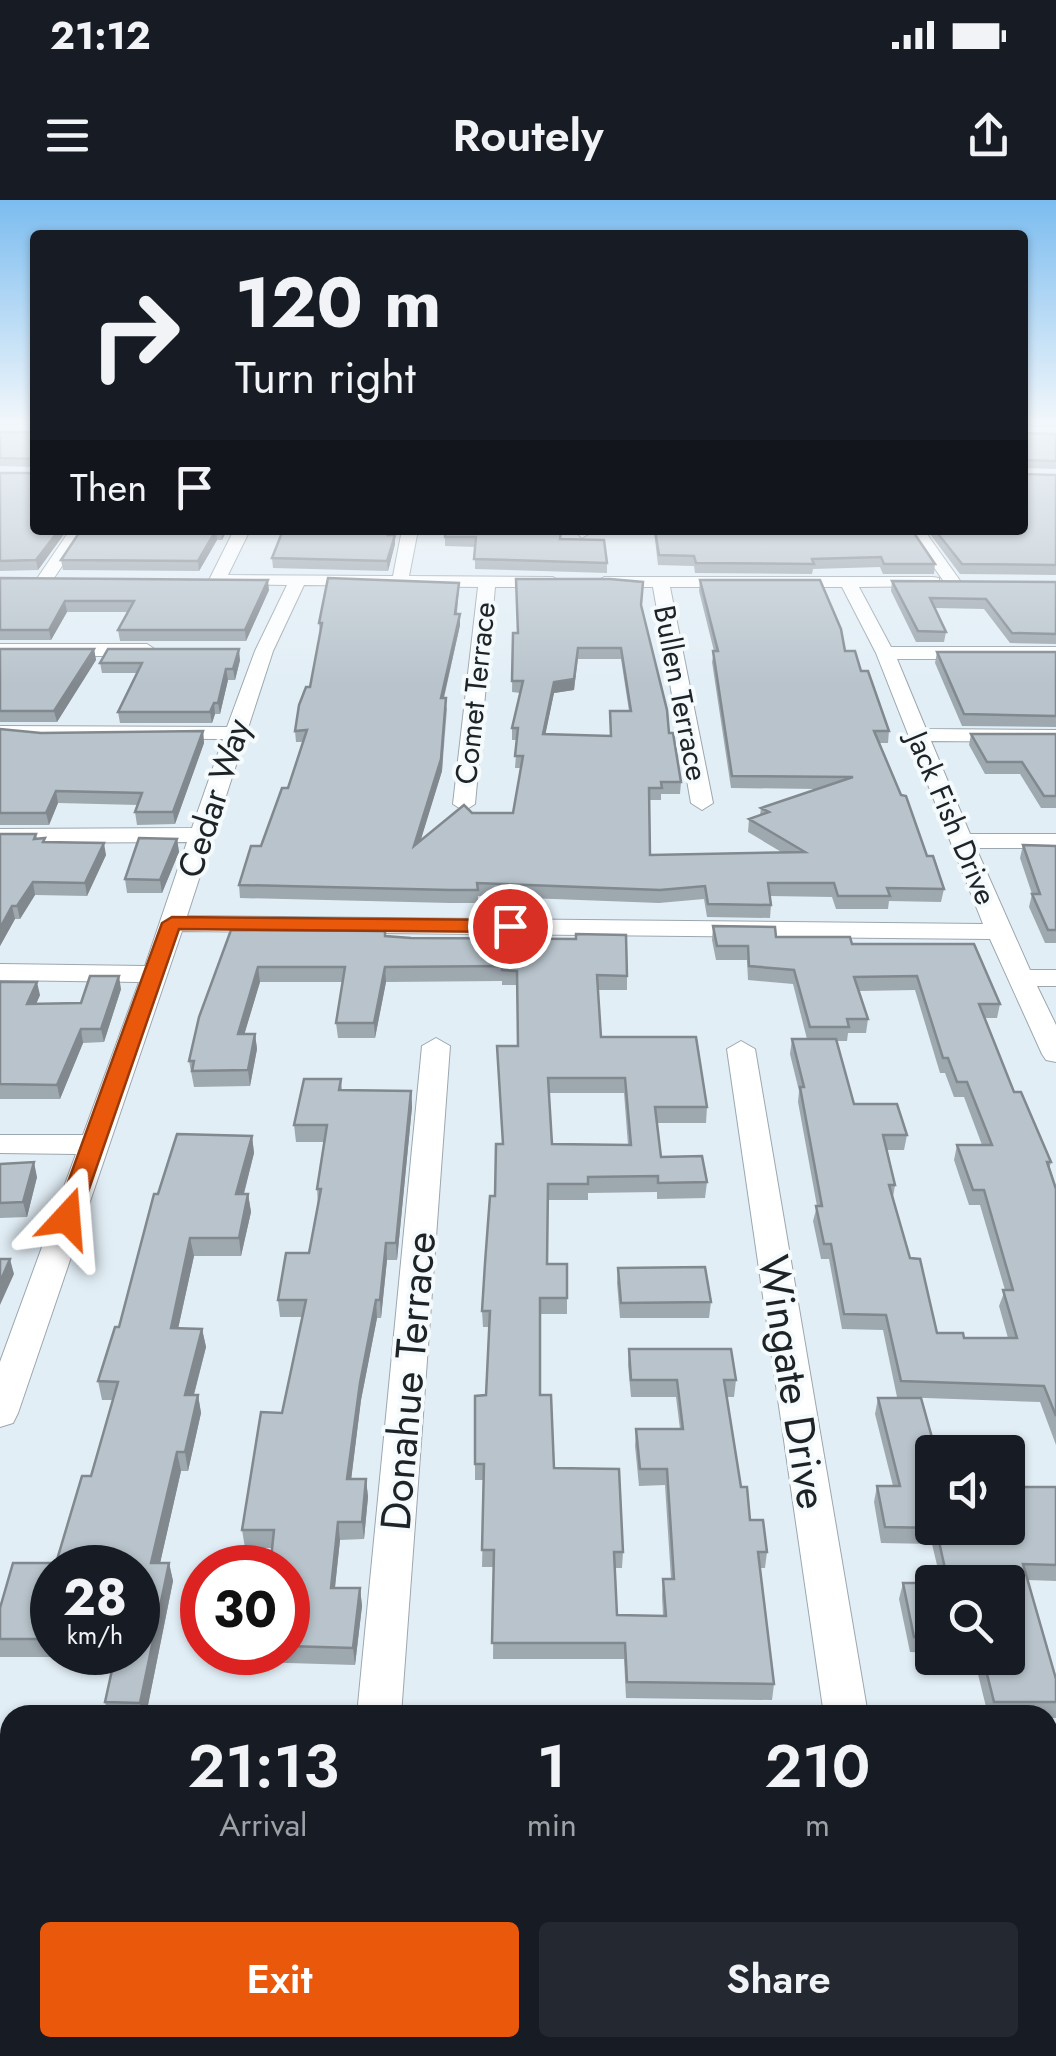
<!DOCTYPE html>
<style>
body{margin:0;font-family:Jost,sans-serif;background:#242831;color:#f1f3f6;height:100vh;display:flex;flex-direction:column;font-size:38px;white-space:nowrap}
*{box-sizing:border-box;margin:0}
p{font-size:32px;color:#9ea1a6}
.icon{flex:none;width:55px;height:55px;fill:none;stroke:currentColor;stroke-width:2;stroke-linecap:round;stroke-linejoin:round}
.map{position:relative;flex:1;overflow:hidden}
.panel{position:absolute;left:0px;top:1505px;width:1058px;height:352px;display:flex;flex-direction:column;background:#171b24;border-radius:30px 30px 0 0;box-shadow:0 2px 8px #0004}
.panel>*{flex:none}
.top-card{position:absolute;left:30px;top:30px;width:998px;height:305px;border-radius:10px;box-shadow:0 2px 8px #0004;background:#171b24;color:#f1f3f6;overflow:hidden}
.tools{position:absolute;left:915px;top:1235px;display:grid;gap:20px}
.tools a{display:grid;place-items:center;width:110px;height:110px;border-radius:10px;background:#171b24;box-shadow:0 2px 8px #0004;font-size:50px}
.speed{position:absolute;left:30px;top:1345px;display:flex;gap:20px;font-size:50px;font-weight:700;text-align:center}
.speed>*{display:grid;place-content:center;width:130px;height:130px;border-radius:50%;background:#171b24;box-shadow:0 2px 8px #0004;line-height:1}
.speed small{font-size:25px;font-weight:400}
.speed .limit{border:15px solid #d22;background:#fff;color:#111}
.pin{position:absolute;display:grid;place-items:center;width:85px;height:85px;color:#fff;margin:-42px;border:5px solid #fff;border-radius:50%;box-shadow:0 2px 10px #0007}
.me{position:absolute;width:110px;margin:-55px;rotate:19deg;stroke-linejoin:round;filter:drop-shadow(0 0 8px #0008)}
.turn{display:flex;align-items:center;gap:35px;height:210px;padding:0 40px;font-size:45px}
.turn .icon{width:130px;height:130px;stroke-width:2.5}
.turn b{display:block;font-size:70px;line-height:85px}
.then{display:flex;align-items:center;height:95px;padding:0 40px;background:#0003;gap:20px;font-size:38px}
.eta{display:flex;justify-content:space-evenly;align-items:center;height:170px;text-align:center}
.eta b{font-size:60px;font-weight:600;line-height:70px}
.cta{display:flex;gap:20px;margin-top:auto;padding:20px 40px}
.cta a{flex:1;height:115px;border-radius:10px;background:#ea580c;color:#fff;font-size:40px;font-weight:600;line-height:115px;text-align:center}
.cta a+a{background:#242831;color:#f1f3f6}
.status{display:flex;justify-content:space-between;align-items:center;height:70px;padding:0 50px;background:#171b24;direction:ltr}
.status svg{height:28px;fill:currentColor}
header{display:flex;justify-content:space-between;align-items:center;height:130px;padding:0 40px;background:#171b24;font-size:45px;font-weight:600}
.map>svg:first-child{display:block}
</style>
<div class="status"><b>21:12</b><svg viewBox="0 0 49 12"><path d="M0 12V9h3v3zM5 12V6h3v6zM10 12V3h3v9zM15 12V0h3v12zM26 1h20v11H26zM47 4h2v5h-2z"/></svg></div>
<header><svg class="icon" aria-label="menu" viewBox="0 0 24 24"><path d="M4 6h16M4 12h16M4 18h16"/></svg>Routely<svg class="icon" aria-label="share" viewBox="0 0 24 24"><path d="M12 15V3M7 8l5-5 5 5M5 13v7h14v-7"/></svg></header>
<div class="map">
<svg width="1056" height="1856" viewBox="0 0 1056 1856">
<rect width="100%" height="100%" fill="#e2eef6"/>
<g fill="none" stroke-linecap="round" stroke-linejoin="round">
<defs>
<path id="street" d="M70 330H86L50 384H38L36 380Z
M234 330H250L228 375 393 376 402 330H418L409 376 553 377 561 382 553 387H495L475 604 464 611 453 604 478 387 304 385 273 451 187 716 983 724 876 453 842 387H670L713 603 702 610 691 603 653 387H604L596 382 604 377H933L939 378V386L859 387 891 447H1056V459H897L926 529 1056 530V542L931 541 970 634H1056V648H976L1030 770H1056V786H1037L1056 825V862L1046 860 1042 854 990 739 182 731 18 1213 13 1223 0 1227V1162L76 954 0 953V935H83L139 782 0 780V764L145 766 187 642 0 643V629L192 628 223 539 0 538V526L227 527 255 451 287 385 211 384 209 380Z
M574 330H590V333L582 338Z
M908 330H924L961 382 959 386H947Z
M0 444H147L156 450 147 456H0Z
M436 838 450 846 401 1515H357L422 846Z
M741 841 755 849 868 1515H824L727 849Z
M0 1547H10V1589H0Z
M1048 1557H1056V1601L1048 1600Z
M591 1848H643L644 1856H592Z"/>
<path id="secondary" d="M0 225H35V237H0Z
M1022 227H1056V239H1022Z"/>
<path id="primary" d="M10 1648V1724L0 1725V1649Z
M1048 1658H1056V1734H1048Z"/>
</defs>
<use href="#street" stroke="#9ca7af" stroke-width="2"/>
<use href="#secondary" stroke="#9ca7af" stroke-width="3"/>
<use href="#primary" stroke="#9ca7af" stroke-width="2"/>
<use href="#street" fill="#fff" fill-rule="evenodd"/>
<use href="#secondary" fill="#fff" fill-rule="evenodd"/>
<use href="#primary" fill="#fff" fill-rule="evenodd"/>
</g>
<path fill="#9ea8af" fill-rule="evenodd" d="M35 231V267L0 266V232H33Z
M1022 233 1056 234V269L1022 268Z
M0 273 35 330H67L38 370 0 371Z
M1024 275H1056V375L960 374 927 330H1022Z
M81 330H227L222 340H217L199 371 63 370 61 360Z
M613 330H743L746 333 935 364 934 374H883L880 367 813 369 812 374 695 373 694 366 658 365 654 332H613Z
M394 332 393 335H395V344L388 371 273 368 272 358Z
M445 337 561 339 607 363V373L475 369V347L445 346Z
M0 378 269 390 246 441H120L118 430 128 412H67L51 440H0Z
M700 380 845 451 861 471 889 531 888 543H879L927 656 944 689 941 702 889 701 888 709H836L832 697 770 696 771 705 770 718 707 717 704 699 659 703 478 696V703H450L240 698 239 685 261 646 288 588 303 542H296L295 531 310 487 320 434 319 423 459 383 457 414 460 425 444 498 447 509 442 571 420 641 472 613H513L521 568H515L517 540H512V528L520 493 512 492 513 433 641 406 681 582 680 594H661V600H649L650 655 783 653 748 632 749 619 760 615 761 608 816 589 731 588 712 462 714 451 699 391ZM578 459H621L629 511H610V536L545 534 554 493 574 490Z
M892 381 1056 382V444L1010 443 984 409 935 408 946 432 944 442H916L891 391Z
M0 449H94L96 460 57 522H0Z
M937 452H1056V527L962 526 935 463Z
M240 460 235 480H228L220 514H215L212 523H120L118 512 137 473H102L100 463Z
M0 529 41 533 203 531 204 543 175 624 137 625 135 612 138 605 58 603 49 625H0Z
M971 534H1056V608H1041L1020 574H985L969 545Z
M0 634H36L37 639 46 642 106 655 87 696 35 695 20 719H15L0 746Z
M177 639 179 652 162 693H127L125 679Z
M1023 645 1056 646V743H1045L1029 707 1032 694 1020 658Z
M713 726 776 737 852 744 1000 804 997 818H985L1014 892 1051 962 1049 970 1056 989V1245L1040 1202 897 1197 883 1130 842 1129 829 1059H821L813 1021 817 1006 798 902 799 891 790 854 792 839H807L793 784 748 780 747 760H716L712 740ZM915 790 940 873H945L954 897H964L982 945H957L954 960 969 1005H980L1005 1090 999 1106 1008 1138H964L937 1133 910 1058 893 997 895 985 887 950H904L907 935 854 904 836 841H847L848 833H866L868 819 859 791Z
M231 730 385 736 627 776V790H598L601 837 707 907 706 923H657L661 957 707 982 705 998 657 999V992L588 993V1000H547V1064H567V1114H540V1195L554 1268 623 1352 622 1368H614L617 1415 663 1416 662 1396 663 1379H671L665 1285 639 1286 635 1246 636 1229H680L676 1197H631L628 1165 629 1149 736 1180 734 1197H727L741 1287 750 1320 767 1352 765 1368H760L774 1484 772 1500 626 1498 624 1459H493L494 1367H482L484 1280H475V1264L486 1195 489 1127H483L482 1111 495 996 518 846 517 785H502V781L386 782 375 838H338L336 823 343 782H260L244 834H255L257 849 250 886 194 887 189 861ZM549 893H624L628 945 552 944Z
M0 782 40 795 36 804 81 803 121 789 104 842 83 843 60 899H0Z
M341 879 342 890 411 891 412 907 397 1060H387L381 1118H377L361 1200 351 1279H366L368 1297 364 1339 340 1340 335 1388H360L362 1406 355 1465 219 1461 218 1452H288V1368L272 1348H245L242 1330 282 1213 302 1117H280L278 1100 309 1053 318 1005 317 989 324 942H296L294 925Z
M177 934 252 936 254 953 244 994H248L251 1012 241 1056H194L178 1129H202L206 1147 194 1195H198L201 1213 188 1271H181L160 1363H169L173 1381 146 1515H108L105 1502 115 1457H0V1439H2H0V1408L13 1363H56L82 1276H91L113 1200H102L98 1181 115 1127H119L154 994H158ZM52 1368H138V1452H52Z
M0 964 37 977 27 1017 0 1018Z
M618 1068 711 1102 709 1118H620L617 1083Z
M878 1198 932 1328 1056 1287V1381L1028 1380 1056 1502V1518H1048V1515H988L974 1458H1008V1382H941L932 1344 881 1343 874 1302 877 1286H893L875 1214Z
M903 1383H932V1453L910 1452 899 1399Z
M767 1848H926L928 1856H768Z
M965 1848H1048L1056 1856H967Z"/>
<path fill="#81888e" d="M59 330H67L38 370 36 360Z
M216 330 217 340 199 371 198 361Z
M221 330H227L222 340Z
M395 335V344L388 371 387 361Z
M268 380 269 390 246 441 245 430Z
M65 401 67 412 51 440 49 430Z
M460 414V425L441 509V498Z
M578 448 574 490 554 493 543 546V534L554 482Z
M94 449 96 460 57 522 54 511Z
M239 449 240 460 235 480 233 469Z
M226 469 228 480 220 514 218 503Z
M446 498 442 571 415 659 414 646Z
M214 503 215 514 212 523 210 512Z
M203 531 204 543 175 624 173 612Z
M56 591 58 603 49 625 46 613Z
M177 639 179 652 162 693 160 680Z
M104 643 106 655 87 696 85 683Z
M33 682 35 695 20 719 17 706Z
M12 706 15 719 0 746V728Z
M258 767 260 782 240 849 238 834Z
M385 767 386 782 375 838 374 823Z
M119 776 121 789 104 842 101 829Z
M37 782 40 795 30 818 27 804Z
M81 829 83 843 60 899 57 885Z
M255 834 257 849 250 886 248 870Z
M411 891 412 907 397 1060 396 1043Z
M252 936 254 953 239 1012 236 994Z
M34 962 37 977 27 1017 23 1002Z
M248 994 251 1012 241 1056 239 1038Z
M190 1038 194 1056 174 1147 171 1128Z
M386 1043 387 1060 381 1118 380 1100Z
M10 1059 14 1074 0 1105V1082Z
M376 1100 377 1118 361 1200 349 1297 347 1279 360 1183Z
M202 1129 206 1147 189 1213 185 1195Z
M198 1195 201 1213 188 1271 185 1252Z
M177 1252 181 1271 156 1381 151 1363Z
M366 1279 368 1297 364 1339 362 1322Z
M338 1322 340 1340 333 1405 331 1388Z
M169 1363 173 1381 146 1515H143L140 1503Z
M360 1388 362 1406 355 1465 353 1448Z
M0 1765 5 1775 0 1791Z"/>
<path fill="#b8c3cb" stroke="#81888e" stroke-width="2.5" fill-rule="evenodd" d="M35 231V259L0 258V232H33Z
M1022 233 1056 234V261L1024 260 1022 263Z
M35 271V330H59L36 360 0 361V273H33Z
M1022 274 1056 275V365L962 364 935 330H1022Z
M81 330H221H216L198 361 61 360Z
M283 330H390L388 335H395L387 361 272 358Z
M446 330H561L560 339 604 340 607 363 474 359 476 337H445Z
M655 330H743L746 333 752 330H912L935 364H884L881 357 812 359 814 364 696 363 694 356 659 355Z
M0 378 268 380 245 430H118L134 401H65L49 430H0Z
M328 378 459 383 455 414H460L441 498H446L441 559 414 646 464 605 472 613H513L523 556H515L518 528H512L523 481H512L513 433H518L516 379H610L643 382 641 405 667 510 669 533H673L681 582H661L662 588H649L650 655 805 652 749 619 769 612 761 608 853 577 732 576 713 451H718L700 380H820L841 429 845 451H855L861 471H868L889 531H874L901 595 906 596 927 656H933L944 689 887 688 890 696H838L834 683H768L771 705 708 704 705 686 660 690 477 683 478 690H450L239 685 251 646H261L282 588H288L307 530 295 531 299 505 306 487H310L322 423H319ZM578 448H621L631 511H610L611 536 543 534 554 482 574 479Z
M892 381 1056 382V434L1012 433 986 399 930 398 946 432 918 431Z
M0 449H94L54 511H0Z
M108 449H239L233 469H226L218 503H214L210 512H118L142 463H100Z
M937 452H1056V516L964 514Z
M0 529 41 533 203 531 173 612H135L142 593 56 591 46 613H0Z
M971 534H1056V596H1044L1022 562H987Z
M0 634H36L34 639 45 638 43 642 104 643 85 683 33 682 17 706H12L0 728Z
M139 638 177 639 160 680 125 679Z
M1023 645 1056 646V730H1048L1032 694H1040Z
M713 726 775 727 776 737H850L852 744H974L1000 804H979L1014 892H1021L1051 962H1047L1056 989V1216L1044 1186 901 1181 886 1115 844 1114 831 1044H824L816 1006H822L800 887H804L792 839H836L854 904H897L907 935H883L895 985H889L910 1058 920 1059 937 1133H963L964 1138H1017L1003 1090H1013L984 990H973L957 945H992L967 882H957L948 858H943L917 776 854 777 868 819H847L849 827H810L794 770 749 766 748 746H717Z
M231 730 385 731V736L411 738 576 739V734L626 735 627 776 597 775 601 837H696L707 907H655L661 957 702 956 707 982 658 983V976L588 977V984H548L547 1064H567V1098H540V1195H551L554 1268 619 1269 623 1352H614L617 1415 666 1416 663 1379H674L667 1269H640L636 1229H683L677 1180H631L629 1149H731L736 1180H724L741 1287H747L750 1320H763L767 1352H758L774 1484 627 1482 625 1443H492L494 1350H482L484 1264H475V1196L486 1195 490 1111H482L485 1063 490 996H495L496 944H503L497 846H518L517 771 502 770V766L385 767 374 823H336L345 767H258L238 834H255L248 870 192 871 194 861H189L199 817ZM548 878H625L631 945 552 944Z
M90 776H119L101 829H81L57 885 0 884V782H37L27 804 81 803Z
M304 879H341L339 890 411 891 396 1043H386L380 1100H376L360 1183 347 1279H366L362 1322H338L331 1388H360L353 1448 288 1446V1368H270L274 1330H242L261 1212 282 1213 306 1100H278L286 1053H309L321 989H317L327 925H294Z
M177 934 252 936 236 994H248L239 1038H190L171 1128 202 1129 185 1195H198L185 1252H177L151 1363H169L140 1503 105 1502 116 1452H138V1368H52V1439H0V1408L13 1363H56L82 1276H91L118 1182 98 1181 115 1127H119L154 994H158Z
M34 962 23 1002 0 1003V964Z
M0 1059H10L0 1082Z
M705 1067 711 1102 621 1103 618 1068Z
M878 1198H921L936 1252H932V1328H1008V1287H1056V1365L1023 1364 1056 1479V1502H994L983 1458H1008V1382H948L936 1328 885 1327 877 1286H900Z
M903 1383H932V1437H914Z
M1048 1777H1056V1856H976L974 1848H1048Z
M772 1848H926L928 1856H773Z"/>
<linearGradient id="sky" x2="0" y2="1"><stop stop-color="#7bbcef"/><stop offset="0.46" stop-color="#f2f7fb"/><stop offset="1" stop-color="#f2f7fb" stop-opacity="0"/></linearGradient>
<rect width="1056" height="484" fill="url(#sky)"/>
<path fill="#ea580c" stroke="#983908" stroke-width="2.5" d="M172 717 510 720 519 726 510 732 179 729 79 1018 76 1023H59L55 1018 162 723Z"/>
<g text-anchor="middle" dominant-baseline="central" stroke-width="8" stroke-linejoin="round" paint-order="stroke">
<g font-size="30" fill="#1e2326" stroke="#f5fafd">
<text transform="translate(475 493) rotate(-84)">Comet Terrace</text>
<text transform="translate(681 493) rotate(79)">Bullen Terrace</text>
<text transform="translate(952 618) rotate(67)">Jack Fish Drive</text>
</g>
<g font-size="35" fill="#1e2326" stroke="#f5fafd">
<text transform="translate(214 598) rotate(-72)">Cedar Way</text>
</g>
<g font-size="42" fill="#1e2326" stroke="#f5fafd">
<text transform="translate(408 1181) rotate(-85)">Donahue Terrace</text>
<text transform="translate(793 1182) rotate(81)">Wingate Drive</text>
</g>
</g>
</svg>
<div class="tools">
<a><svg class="icon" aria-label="sound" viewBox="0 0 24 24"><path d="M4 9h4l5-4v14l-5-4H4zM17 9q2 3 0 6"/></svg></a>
<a><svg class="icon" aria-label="search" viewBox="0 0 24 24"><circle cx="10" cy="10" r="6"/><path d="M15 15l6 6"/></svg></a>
</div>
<div class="speed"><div>28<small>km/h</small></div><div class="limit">30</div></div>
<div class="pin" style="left:510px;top:726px;background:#d93025"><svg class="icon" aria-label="arrive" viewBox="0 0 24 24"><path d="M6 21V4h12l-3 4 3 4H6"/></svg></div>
<svg class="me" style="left:67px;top:1018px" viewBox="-20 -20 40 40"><path d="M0-17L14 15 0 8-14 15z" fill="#ea580c" stroke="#fff" stroke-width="4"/></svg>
<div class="top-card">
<div class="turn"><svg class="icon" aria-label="right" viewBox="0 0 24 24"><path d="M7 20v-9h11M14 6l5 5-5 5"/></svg><div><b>120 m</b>Turn right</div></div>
<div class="then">Then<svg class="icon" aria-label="arrive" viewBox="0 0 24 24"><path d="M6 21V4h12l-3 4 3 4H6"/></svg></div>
</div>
<section class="panel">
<div class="eta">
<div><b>21:13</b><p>Arrival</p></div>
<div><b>1</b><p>min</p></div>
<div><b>210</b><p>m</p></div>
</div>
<div class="cta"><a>Exit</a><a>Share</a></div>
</section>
</div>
